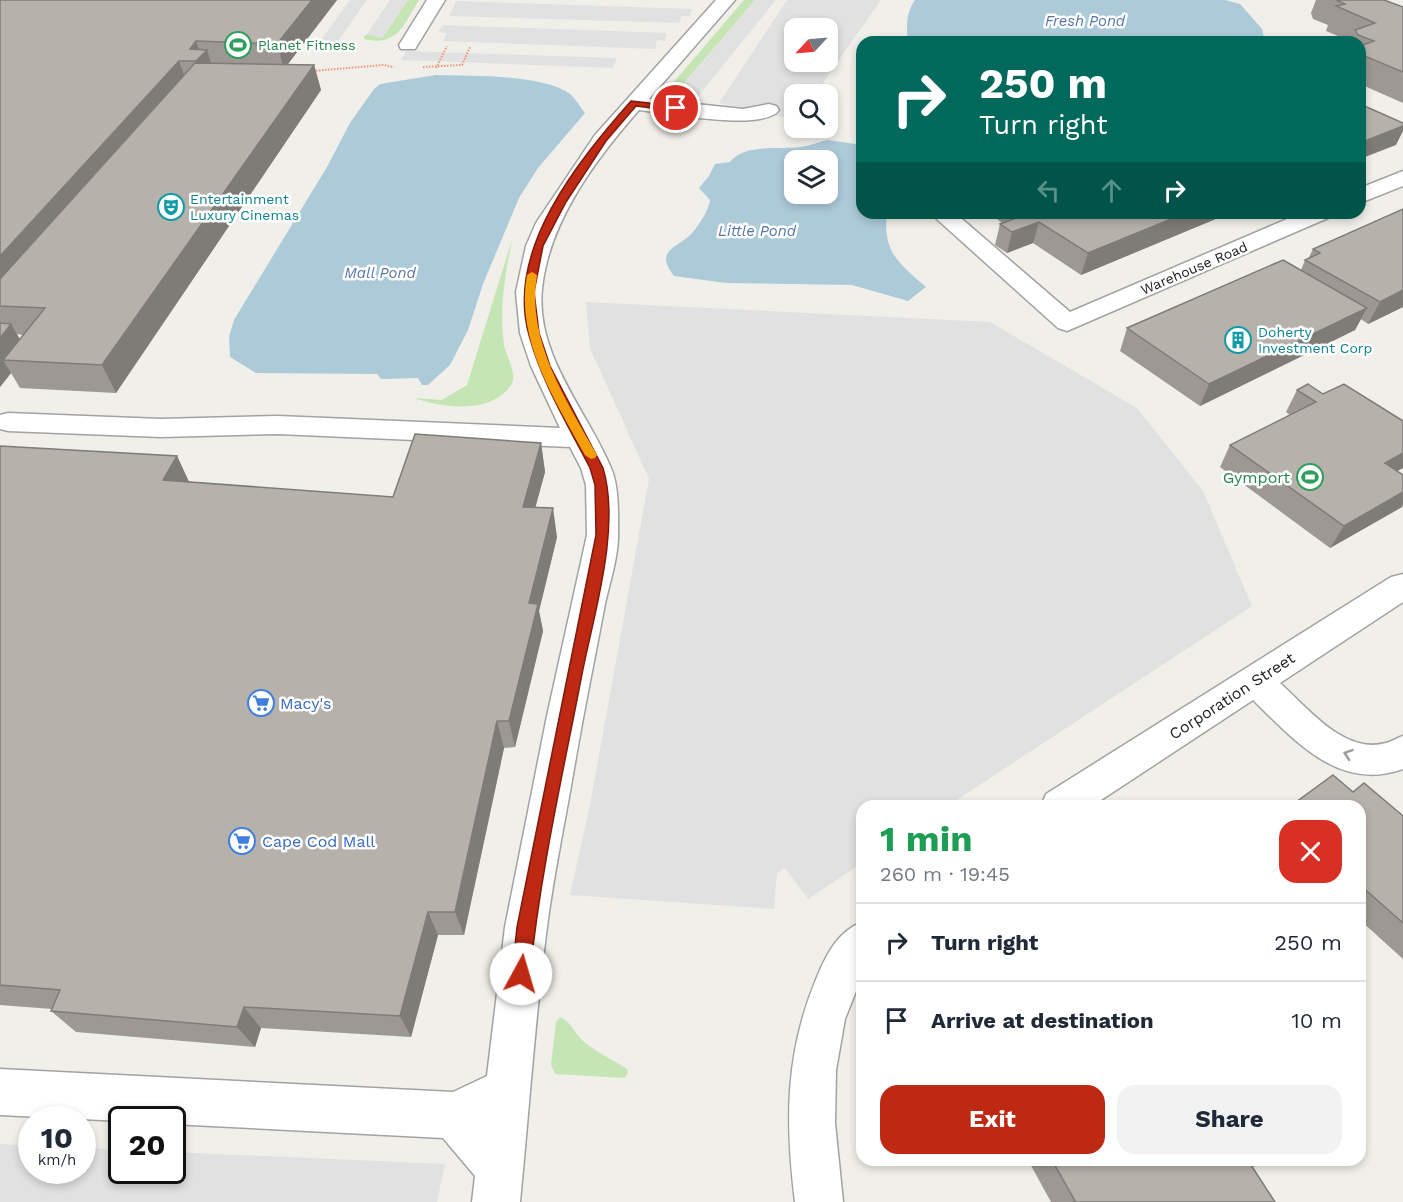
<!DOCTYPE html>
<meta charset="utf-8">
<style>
body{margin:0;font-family:"Work Sans",sans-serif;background:#f2f2f3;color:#1f2937;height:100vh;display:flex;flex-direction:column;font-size:22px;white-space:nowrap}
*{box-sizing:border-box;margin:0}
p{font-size:20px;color:#747a83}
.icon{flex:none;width:33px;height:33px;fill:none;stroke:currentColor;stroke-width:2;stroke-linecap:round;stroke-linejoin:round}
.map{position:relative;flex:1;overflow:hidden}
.drawer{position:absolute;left:856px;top:800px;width:510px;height:366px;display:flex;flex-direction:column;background:#fff;border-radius:18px;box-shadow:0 3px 9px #0003}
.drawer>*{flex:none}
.top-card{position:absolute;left:856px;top:36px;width:510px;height:183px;border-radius:18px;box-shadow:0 3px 9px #0003;background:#00695c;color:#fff;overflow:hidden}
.needle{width:39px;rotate:244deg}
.buttons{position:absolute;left:784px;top:18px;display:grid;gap:12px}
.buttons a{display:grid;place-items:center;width:54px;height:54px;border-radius:12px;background:#fff;box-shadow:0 3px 9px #0003;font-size:30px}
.speed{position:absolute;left:18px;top:1106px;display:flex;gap:12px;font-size:30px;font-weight:700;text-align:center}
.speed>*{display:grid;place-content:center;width:78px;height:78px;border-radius:50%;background:#fff;box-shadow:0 3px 9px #0003;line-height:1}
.speed small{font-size:15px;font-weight:400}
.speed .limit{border:3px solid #111;border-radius:9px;background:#fff;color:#111}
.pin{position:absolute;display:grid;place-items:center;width:51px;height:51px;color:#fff;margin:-26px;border:3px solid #fff;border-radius:50%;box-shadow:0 2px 6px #0007}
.me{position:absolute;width:66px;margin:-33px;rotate:6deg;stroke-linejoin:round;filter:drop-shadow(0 0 4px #0008)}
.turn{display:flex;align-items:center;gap:21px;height:126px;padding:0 24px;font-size:27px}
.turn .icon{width:78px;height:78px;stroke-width:2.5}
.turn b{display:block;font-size:42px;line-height:51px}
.lanes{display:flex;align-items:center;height:57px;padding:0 24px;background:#0003;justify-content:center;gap:30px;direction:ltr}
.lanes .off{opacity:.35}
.round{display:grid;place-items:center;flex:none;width:63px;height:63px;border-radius:18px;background:#f2f2f3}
.overview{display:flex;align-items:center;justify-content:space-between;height:102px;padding:0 24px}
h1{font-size:36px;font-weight:700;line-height:45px;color:#1e9e55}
.primary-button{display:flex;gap:12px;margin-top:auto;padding:12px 24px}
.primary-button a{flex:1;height:69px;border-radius:18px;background:#be2913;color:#fff;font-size:24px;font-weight:700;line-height:69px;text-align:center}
.primary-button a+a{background:#f2f2f3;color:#1f2937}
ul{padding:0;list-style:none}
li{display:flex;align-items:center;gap:18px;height:78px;padding:0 24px;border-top:2px solid #e0e1e3}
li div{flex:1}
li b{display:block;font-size:22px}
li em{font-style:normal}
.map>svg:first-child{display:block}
</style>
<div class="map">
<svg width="1403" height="1202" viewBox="0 0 1403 1202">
<rect width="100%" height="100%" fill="#f0efe9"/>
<path fill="#c6e5b4" d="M408 0H419C403 25 398 47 364 39V36L368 34 382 38Z
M744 0H755L674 95 692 100 681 103 663 99 667 90Z
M512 240C505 275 499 308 504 345 506 355 515 370 513 380 512 386 507 390 503 394 479 413 441 407 414 398L442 400 467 385Z
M560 1017C570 1020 575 1034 583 1041 597 1053 612 1059 627 1069L628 1072 625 1078 555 1074 551 1065 556 1022Z"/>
<path fill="#e1e1e1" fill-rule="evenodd" d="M350 0H367L338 41 318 44Z
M390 0H408L382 38 367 34Z
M755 0H776L696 99 674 96Z
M787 0H881L815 94H795V120L719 103ZM795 28H828V62H795Z
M456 1 692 9 690 16H682L679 23 449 16Z
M443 25 667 33 665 41 657 40 655 49 443 41 447 33 438 32Z
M406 51 617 58 613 68 401 60Z
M586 302 990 322 1137 408 1203 491 1252 606 949 805 862 806V863L808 899 785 868 777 873 774 909 570 895 589 810 649 479 590 348Z
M0 1144 31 1146 32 1170H82L83 1148 121 1150 122 1170H172L173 1152 445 1164 437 1202H0Z"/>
<path fill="#adcad9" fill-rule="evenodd" d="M915 0H1225L1240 4 1262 29 1265 42H908C906 27 906 13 915 0Z
M436 75C471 76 542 74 570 94 576 99 580 107 585 113L538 168 519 198 483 284 468 330 450 365 428 385H422L418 378 385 379H381L377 374 256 373 230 357 229 337 234 320 327 167 350 123 374 89 380 84Z
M828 140 862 145V213H887C882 251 899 264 926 287L908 301 852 285 726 283 674 276C653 249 679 248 692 233 699 225 709 210 710 200L699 188 709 176 715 164 730 162C744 143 780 150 800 147 809 146 819 142 828 140ZM795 160H828V194H795Z"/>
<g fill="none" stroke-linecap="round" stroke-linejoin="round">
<defs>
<path id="minor" d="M427 0H445L415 49H401L399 45Z
M716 0H735L649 99 743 109 769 104 776 106 779 110C764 132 665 113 639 110 596 159 549 221 542 289 535 355 588 412 611 468 619 487 618 511 618 531 619 555 610 581 605 604 595 657 584 710 575 763 566 817 554 872 547 927 535 1019 529 1110 520 1202H472L475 1176 443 1138 172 1124V1119H122V1121L0 1115V1069L453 1092 487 1076 505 927 547 716 587 535 586 485 581 468 570 447 278 434 161 437 8 431 0 429V415L8 413 161 419 278 416 560 428 531 366 520 333 516 292 526 246 536 223 595 135Z
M1403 171V186L1360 203V188Z
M930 213H955L1070 312 1301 213H1331L1328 218 1067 331 1058 328Z
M1403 574V602L1280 683C1307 707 1344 755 1386 743 1391 742 1397 738 1403 736V769C1339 792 1295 741 1253 700L1092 806H1041L1046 794 1391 577Z
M862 922V976L845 1019 836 1070 835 1123 843 1202H795C785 1121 785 1053 817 977 827 953 838 932 862 922Z"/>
</defs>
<use href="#minor" stroke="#a2a2a2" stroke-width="3"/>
<path stroke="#ed967d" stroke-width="2" stroke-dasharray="1.5 1.5" stroke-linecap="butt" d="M423 67 462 65 470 47
M436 68 447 46
M313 71 383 65 394 67"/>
<use href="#minor" fill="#fff" fill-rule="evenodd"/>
</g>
<path fill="#9d9893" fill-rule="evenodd" d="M0 0H337L288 64 314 65 321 90 116 393 20 388 11 373 0 387ZM17 334 22 335H23L20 339Z
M1316 0H1384L1403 7V103L1360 84V42H1350V41L1326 31 1328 25 1313 19 1311 13Z
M1403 209V307L1368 324 1361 319 1355 330 1200 406 1120 351 1127 328 1301 270 1305 260 1308 259 1313 249Z
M998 213H1230L1081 275 1033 243 1007 253 995 245 1000 224 1002 223 997 219Z
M1297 390 1323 394 1403 421V468L1397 471 1402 507 1330 548 1220 467 1230 445 1290 415 1286 412Z
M541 443 545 472 535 507 557 537 539 611 543 631 515 747 504 748 464 935H438L411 1037 261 1028 255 1047 76 1032 51 1011 52 1009 0 1005V446L177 456 189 482 393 497Z
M1353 792 1403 816V959L1360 920V806H1293L1296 802Z
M1028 1160H1267L1252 1167 1275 1202H1051Z"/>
<path fill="#7f7c78" d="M312 0H337L284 69 277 44Z
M196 41 201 56 207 50 215 75 205 86 196 61 190 49Z
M179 61 188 86 0 300V256Z
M314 65 321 90 116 393 102 365Z
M1403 126V131L1396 145 1360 159V143Z
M1186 213H1230L1081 275 1088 253Z
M1039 222 1033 243 1007 253 1012 232Z
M1403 290V307L1368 324 1380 302Z
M1367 308 1355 330 1200 406 1209 384Z
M11 324 27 352 3 360 11 373 0 387V338Z
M541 443 545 472 528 535 523 507Z
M1403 453V468L1371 485 1385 463Z
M177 456 190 484 163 480Z
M1403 492V505L1402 507 1330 548 1344 526Z
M553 508 557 537 539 611 543 631 515 747 509 721 529 603Z
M497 721 504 748 464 935 455 912Z
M428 912 438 935 411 1037 400 1016Z
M244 1007 261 1028 255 1047 237 1027Z
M1254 1160H1267L1226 1179 1249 1162Z"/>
<path fill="#b6b1ab" stroke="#7f7c78" stroke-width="1.5" d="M0 0H312L277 44 196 41 190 49 207 50 196 61H179L0 256Z
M1336 0H1384L1403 7V72L1362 55 1360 51V46L1374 41 1358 35 1355 30 1375 23 1336 6 1345 4Z
M195 63 314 65 102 365 3 360 45 308 0 306V279Z
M1360 104 1403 123V126L1360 143Z
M1403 209V290L1380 302 1305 260 1320 253 1313 249Z
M1026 213H1186L1088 253 1039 222 1012 232 1000 224 1026 214Z
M1283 260 1367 308 1209 384 1127 328Z
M0 323 11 324 0 338Z
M1308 384 1323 394 1344 384 1403 421V453L1385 463 1403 475V492L1344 526 1230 445 1316 402 1297 390Z
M415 434 541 443 523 507 553 508 529 603 538 604 509 721H497L455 912H428L400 1016 244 1007 237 1027 51 1011 60 990 0 985V446L177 456 163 480 393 497Z
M1333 775 1353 792 1364 783 1403 816V923L1360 885V806H1301L1296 802Z
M1052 1160H1254L1249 1162 1275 1202H1073L1075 1201Z"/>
<defs><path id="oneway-chevron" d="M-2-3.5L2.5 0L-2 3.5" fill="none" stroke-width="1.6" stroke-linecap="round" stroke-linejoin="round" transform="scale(1.5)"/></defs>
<use stroke="#9b9b9b" href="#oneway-chevron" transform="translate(1348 754) rotate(-161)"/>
<path fill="#be2913" stroke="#7c1b0c" stroke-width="1.5" d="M631 101 676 106 681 108 676 111 636 106 606 141 566 202 543 246 534 292 539 333 550 366 603 468C621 528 594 613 582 674 563 773 540 873 530 974L527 980 521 982 515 980 512 974 517 927 596 535 595 485 590 468C568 425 542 383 529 335 505 250 578 161 631 101Z"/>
<path fill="#f59e0b" d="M532 272 537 275C526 340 566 400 597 455L595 458 591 459 585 455C555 400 515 340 527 275Z"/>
<defs>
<symbol id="stadium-ring" viewBox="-11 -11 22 22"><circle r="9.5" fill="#fff" stroke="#2e9e5b" stroke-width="1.5"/><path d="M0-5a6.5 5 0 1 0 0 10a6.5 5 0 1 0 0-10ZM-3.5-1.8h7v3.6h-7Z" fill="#2e9e5b"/></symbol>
<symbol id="theatre-ring" viewBox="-11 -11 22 22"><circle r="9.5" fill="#fff" stroke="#0f9aa8" stroke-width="1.5"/><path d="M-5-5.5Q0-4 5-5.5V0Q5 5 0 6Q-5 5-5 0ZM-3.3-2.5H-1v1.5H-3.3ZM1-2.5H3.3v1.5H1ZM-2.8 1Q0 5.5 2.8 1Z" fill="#0f9aa8"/></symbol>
<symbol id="building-ring" viewBox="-11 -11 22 22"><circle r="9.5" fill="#fff" stroke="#0f9aa8" stroke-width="1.5"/><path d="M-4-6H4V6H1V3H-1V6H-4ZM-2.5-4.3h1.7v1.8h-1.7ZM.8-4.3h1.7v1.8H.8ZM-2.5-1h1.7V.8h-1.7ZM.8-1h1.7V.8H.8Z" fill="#0f9aa8"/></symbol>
<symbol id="supermarket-ring" viewBox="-11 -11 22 22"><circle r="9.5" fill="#fff" stroke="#3f7fe0" stroke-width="1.5"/><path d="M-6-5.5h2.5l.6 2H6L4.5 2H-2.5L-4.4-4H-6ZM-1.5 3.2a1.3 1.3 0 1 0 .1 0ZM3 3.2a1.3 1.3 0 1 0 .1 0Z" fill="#3f7fe0"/></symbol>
</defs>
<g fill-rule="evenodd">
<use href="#stadium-ring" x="223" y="30" width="30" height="30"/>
<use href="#theatre-ring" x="156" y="192" width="30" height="30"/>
<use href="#building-ring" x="1223" y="325" width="30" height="30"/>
<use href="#stadium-ring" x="1295" y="462" width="30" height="30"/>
<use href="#supermarket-ring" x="246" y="688" width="30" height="30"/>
<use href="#supermarket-ring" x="227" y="826" width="30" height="30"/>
</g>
<g text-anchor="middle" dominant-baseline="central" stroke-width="5" stroke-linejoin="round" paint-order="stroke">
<g font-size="14" fill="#27864d" stroke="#fff" text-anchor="start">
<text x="258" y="45">Planet Fitness</text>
</g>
<g font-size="14" fill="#0d838f" stroke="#fff" text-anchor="start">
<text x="190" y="199">Entertainment<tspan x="190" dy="16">Luxury Cinemas</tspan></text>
<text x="1258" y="332">Doherty<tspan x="1258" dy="16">Investment Corp</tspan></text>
</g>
<g font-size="14" fill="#212121" stroke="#fff">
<text transform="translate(1194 268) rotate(-23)">Warehouse Road</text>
</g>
<g font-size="15" font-style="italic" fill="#5575a9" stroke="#fff">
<text x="1085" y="21">Fresh Pond</text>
<text x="757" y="231">Little Pond</text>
<text x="380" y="273">Mall Pond</text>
</g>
<g font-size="16" fill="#27864d" stroke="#fff" text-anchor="end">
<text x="1290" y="477">Gymport</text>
</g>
<g font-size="16" fill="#212121" stroke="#fff">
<text transform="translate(1232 696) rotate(-33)">Corporation Street</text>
</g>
<g font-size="16" fill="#366cbe" stroke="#fff" text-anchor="start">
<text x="280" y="703">Macy's</text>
<text x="262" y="841">Cape Cod Mall</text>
</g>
</g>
</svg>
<div class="buttons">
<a><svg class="needle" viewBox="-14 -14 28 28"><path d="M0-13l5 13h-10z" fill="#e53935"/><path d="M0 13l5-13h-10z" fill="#747a83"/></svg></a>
<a><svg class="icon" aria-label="search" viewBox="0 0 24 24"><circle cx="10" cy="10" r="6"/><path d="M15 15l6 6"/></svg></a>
<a><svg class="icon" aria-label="layers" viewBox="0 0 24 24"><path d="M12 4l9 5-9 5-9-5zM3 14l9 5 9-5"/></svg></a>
</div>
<div class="speed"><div>10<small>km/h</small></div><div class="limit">20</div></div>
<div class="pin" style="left:676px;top:108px;background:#d93025"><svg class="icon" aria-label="arrive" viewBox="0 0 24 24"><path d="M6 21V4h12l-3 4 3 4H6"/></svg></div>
<svg class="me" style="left:521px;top:974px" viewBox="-20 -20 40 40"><circle r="19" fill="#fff"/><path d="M0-13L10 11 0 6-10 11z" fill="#be2913"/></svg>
<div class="top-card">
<div class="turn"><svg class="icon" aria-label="right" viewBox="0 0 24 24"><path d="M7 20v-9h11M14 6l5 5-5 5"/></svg><div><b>250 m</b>Turn right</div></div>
<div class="lanes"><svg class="icon off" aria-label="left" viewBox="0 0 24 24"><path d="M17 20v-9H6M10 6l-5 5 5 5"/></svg><svg class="icon off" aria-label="ahead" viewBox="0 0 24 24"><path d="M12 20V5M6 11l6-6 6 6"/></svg><svg class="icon" aria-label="right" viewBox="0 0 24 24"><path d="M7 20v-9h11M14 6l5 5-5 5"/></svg></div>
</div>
<section class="drawer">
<div class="overview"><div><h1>1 min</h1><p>260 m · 19:45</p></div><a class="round" style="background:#d93025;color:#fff"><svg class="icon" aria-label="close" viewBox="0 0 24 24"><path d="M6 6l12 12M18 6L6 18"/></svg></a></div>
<ul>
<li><svg class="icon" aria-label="right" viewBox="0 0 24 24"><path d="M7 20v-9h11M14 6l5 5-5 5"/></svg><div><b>Turn right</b></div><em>250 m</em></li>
<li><svg class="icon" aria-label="arrive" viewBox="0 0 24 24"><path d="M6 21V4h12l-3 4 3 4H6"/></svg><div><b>Arrive at destination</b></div><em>10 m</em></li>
</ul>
<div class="primary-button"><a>Exit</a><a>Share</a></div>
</section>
</div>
